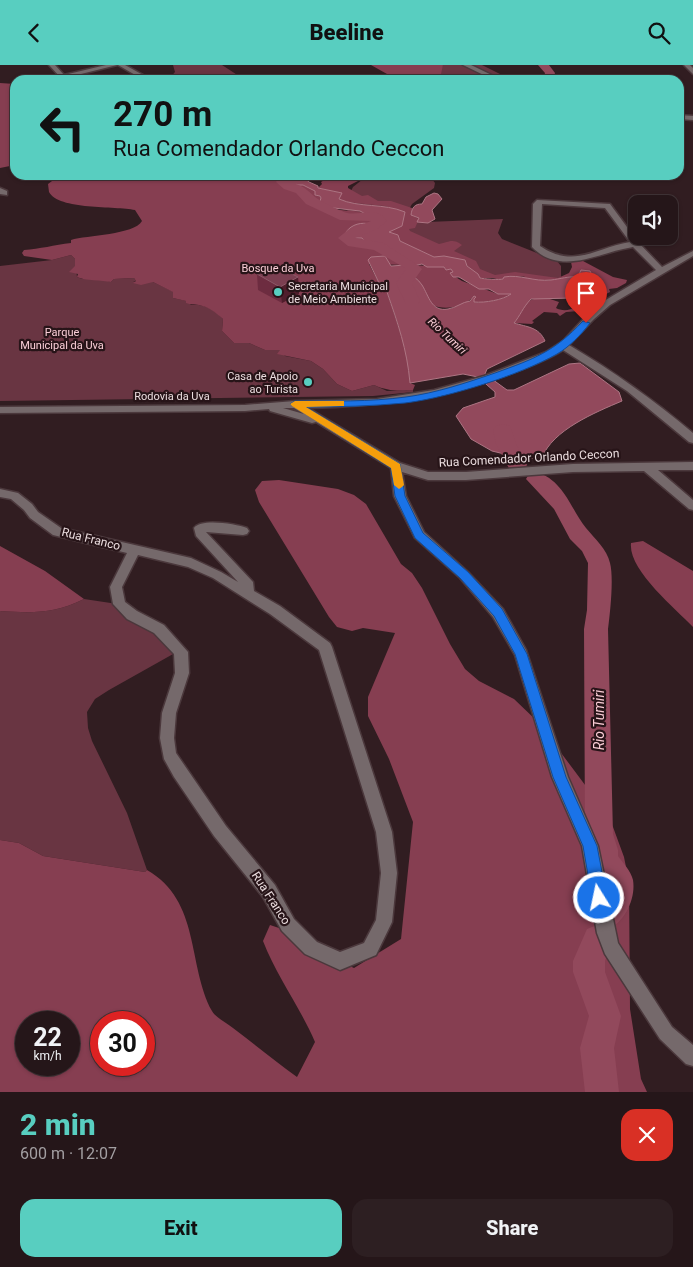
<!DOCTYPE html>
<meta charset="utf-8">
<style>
body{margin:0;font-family:Roboto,sans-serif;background:#2d1f22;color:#f1f3f6;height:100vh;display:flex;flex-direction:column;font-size:19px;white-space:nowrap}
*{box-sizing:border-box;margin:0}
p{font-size:16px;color:#a39fa2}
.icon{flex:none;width:28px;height:28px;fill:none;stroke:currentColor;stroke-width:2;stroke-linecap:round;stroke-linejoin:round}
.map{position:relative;height:1027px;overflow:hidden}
.details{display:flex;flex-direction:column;background:#251619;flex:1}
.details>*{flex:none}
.top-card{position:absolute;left:10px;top:10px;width:674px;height:105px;border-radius:15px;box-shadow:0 1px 4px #0004,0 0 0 1px #423538;background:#58cec0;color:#111;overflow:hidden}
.controls{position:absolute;left:628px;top:130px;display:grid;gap:10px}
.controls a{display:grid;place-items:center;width:50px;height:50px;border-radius:10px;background:#251619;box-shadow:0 1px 4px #0004,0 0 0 1px #423538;font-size:25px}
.speed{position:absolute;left:15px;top:946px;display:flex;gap:10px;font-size:25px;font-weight:700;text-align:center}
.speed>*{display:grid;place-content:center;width:65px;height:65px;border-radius:50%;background:#251619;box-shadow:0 1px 4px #0004,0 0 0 1px #423538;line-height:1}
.speed small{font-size:12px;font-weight:400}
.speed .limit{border:8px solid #d22;background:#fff;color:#111}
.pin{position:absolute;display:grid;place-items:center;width:42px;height:42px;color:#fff;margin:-51px -21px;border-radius:50% 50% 50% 0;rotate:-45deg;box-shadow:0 0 5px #0007}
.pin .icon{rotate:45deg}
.me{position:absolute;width:55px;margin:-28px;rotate:350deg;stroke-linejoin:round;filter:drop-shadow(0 0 4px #0008)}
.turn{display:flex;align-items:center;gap:18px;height:105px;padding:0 20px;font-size:22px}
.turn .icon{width:65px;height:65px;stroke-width:2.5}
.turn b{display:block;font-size:35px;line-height:42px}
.round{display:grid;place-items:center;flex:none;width:52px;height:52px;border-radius:15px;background:#2d1f22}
.headline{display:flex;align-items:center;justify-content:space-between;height:85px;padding:0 20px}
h1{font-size:30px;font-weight:800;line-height:38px;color:#58cec0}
.cta{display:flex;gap:10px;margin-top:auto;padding:10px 20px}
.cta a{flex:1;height:58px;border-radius:15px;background:#58cec0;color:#111;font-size:20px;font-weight:800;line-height:58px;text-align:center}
.cta a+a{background:#2d1f22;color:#f1f3f6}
header{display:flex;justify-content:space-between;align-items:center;height:65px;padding:0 20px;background:#58cec0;color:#111;font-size:22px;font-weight:800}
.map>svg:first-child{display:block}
</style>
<header><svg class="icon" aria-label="back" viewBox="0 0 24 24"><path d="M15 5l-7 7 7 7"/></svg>Beeline<svg class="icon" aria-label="search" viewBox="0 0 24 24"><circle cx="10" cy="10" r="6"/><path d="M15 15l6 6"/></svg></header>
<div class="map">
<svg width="693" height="1027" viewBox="0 0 693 1027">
<rect width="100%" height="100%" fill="#311d21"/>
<path fill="#693542" d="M173 0H222L245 15H168L175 7Z
M443 0H482L512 15H425L436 13Z
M368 110H429L435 118 434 123 412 139 408 146 427 157 503 154 498 168 502 174 557 196 561 201V215H503L342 174 351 126 353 122Z
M71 190 75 194 77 212 82 214H101L111 217 114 214 134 213 136 216 133 217H153L174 227 173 233 187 236 191 240C205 239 213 244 223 254L222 266 234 278H249L265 285H280L285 291 311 296 323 304 337 319 352 326 374 320 387 326 413 325V327L373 331 0 336V201L52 195Z
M84 534 124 540 182 584 109 625 95 634 87 647 88 663 92 676 127 748 147 805 145 807 43 791 19 778 0 775V546C32 548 54 549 84 534Z"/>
<path fill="#863e51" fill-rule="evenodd" d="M371 0H443L441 9 436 13 425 15H373L387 9Z
M0 18 15 19V95L13 96 15 97 10 101 0 103Z
M56 110H284L285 114 288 113 295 114 296 120H303L316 126 315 130 320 131C328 155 361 137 375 156L373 159H358L351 172 353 174 362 173 366 181H386L414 200 444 202 446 205 451 204 454 206 451 209 462 216 498 229H511C503 235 485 238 474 237V234L476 232 474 231C465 242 445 246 432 240L417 214 407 207 410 204 406 200 369 199 379 218 385 217V220L381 224 387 227 408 291 410 318 415 320 413 325C397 326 387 326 374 320L352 326 337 319 323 304 311 296 277 289 280 285H265L249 278H234L222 266 223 254C215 247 209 242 199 240 194 239 191 240 186 238V236L173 233V227L153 217 141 220 133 218 136 216 134 213 114 214 111 217C102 215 85 216 77 212L78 209 69 207 75 201V194L71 190 52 195 24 191 22 188 24 185C40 184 54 180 71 178V175C87 170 134 170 142 156L135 145C116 141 58 145 49 127L48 119 52 116V112Z
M332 110H370L348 121V123L362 131 368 130 378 136H391L412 143 413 151 419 154 415 163 409 164 410 166 439 179C450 177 452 173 462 180L454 186 476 196 480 204 495 210 515 207 558 213 569 208 572 202 571 197 583 196 613 212 627 215 626 218 617 223 609 224 610 227C598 234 587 232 573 233L569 226 570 220 579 216 580 209 578 212 550 215H528L524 211H511L500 215 493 213H479L465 198 444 191 434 192 400 176 389 167 402 161 405 147 385 141 346 137 339 134 341 128 318 123 322 119 321 117Z
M544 232 559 237 556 243C561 246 570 246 575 242L579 246 566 247 560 251 557 248 544 247 532 256 534 257 532 259 514 258C526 242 520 235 544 232Z
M279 415 338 424 354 430 366 439 401 499 412 508 422 523 450 579 465 604 479 616 514 634 538 657 600 740 613 762 624 792 629 817 630 944 641 1014 647 1027H0V775L19 778 43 791 145 807 147 805C201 836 187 900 212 946 216 953 227 958 233 963 254 979 275 996 297 1012L315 977C300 942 277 912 263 876L270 860 282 864 312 884 354 903 401 874 413 757 389 694 368 651V632L395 568 363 563 352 566 337 562 329 552 259 437 255 425 262 416ZM26 958H69V1000H26ZM101 958H144V1000H101Z
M643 476 693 506V562C675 543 628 505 631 478Z
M0 481 45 506 84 534C54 549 32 548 0 546Z"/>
<path fill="#92495c" stroke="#ad7583" d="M284 110H301L309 117 318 121V123L342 128 339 134C359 143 384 138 405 147L402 161 389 167 398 170 400 176 434 192 444 191 465 195 467 201 478 209 480 213C483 214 500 215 503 214L504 212C520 209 534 217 551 215 560 214 569 211 578 212L581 205 590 206 591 208 570 220 569 226 573 233 531 234C523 242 520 251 514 258 527 262 539 262 545 276L487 304 485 309 507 325H514L569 299 580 298 619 327 622 336C596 347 552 365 542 393H521L492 386 471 374 456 351 463 343 495 332V327L478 312 463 309 410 318C407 284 398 259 387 227L381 224 385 217 379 218 368 195 371 192 385 191 391 201 406 200 410 202 407 207C413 211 418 214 422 220 429 231 431 247 448 244 456 243 462 237 470 236L474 231 476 232 474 234V237C485 238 503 235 511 229H498L489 224H479L459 212H453L450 208 453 207 451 204 446 205 444 202H427L422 199 413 201 386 181 363 180 365 177 362 173H351L347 171 346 167C352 159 361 157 371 159L375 154 360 146 325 142 323 139H319L321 133 320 131 315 130V126L303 120H296V116L293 113 283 114 282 111Z
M434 128 438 129 442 134 432 145 435 154 428 158 417 157 419 153 411 150C412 142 415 139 422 139L426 132Z"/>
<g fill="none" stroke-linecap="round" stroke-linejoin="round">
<path fill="#92495c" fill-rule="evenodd" d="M538 0H549L555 8 553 15H543L545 8Z
M298 110H315L305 117 296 119C305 122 308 126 315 132 320 136 340 146 347 148 363 151 375 140 387 156L377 164 355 173 383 178 419 201 422 204 412 218 420 236 418 239H406L396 218 406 204 405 203 374 185 348 181 338 173 348 165 371 156 340 155 306 139 296 128 284 124 276 117 278 114Z
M503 359 510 361 516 379 527 400 524 405 517 407 510 405 496 379 493 365 496 361Z
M536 407C564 415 570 443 586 463 595 474 607 484 610 498 614 513 610 549 608 564L613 769 618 785V791C623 798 631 806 633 815 636 833 625 857 608 864L613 875 605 896V907L621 951 614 983 619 1027H585L580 983 589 951 573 907V896L587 864 597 860 592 849 602 830 603 819 593 806 588 796 590 785 585 769 584 564 587 545 588 498 582 486 570 474 554 444 526 414 529 409Z"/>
<defs>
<path id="minor" d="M49 0H55L64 10 106 0H117L69 12 72 15 61 13Z
M118 0H125L152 15H144Z
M463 0H471L502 15H494Z
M684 0H690L693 3V9Z
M679 50 693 51V55L679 54Z
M0 123 7 126V130L0 129Z
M537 135 610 139 638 177 662 202 693 186V191L610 240 594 254 569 280C613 306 654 335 693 368V378L689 377 627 326 563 285C546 296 526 303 507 310 440 334 379 341 308 343L400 398 428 407H466L573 399 693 397V405H658L693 435V445L689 444 644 406 573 407 466 415H428L402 407 406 431 424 467 468 507 503 544 526 585 568 712 598 781 618 878 672 962 693 980V1001L686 999 660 974 605 889 597 868 582 781 552 712 515 590 493 552 460 513 415 473 394 431 391 403 316 357 312 358 270 346 269 344 245 346 0 348V342L245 340 295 336 377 334 434 325 484 311 546 287 563 276 587 250 604 236 656 205 633 182C599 187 561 212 532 182L533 139ZM542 139 605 143 630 177C595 183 574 204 540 181ZM283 343H294L304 349Z
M0 424 18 428 32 439 38 447 61 463 191 493 221 507 238 517 196 471 194 463C201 453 236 459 247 463L249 466 247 469 243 470 206 467 253 517 254 526 280 541 330 578 332 582 392 767 397 808 392 857 376 890 340 905 305 889 282 866 263 832 214 771 174 712 164 694 160 673 162 648 175 608 174 589 154 568 127 554 113 539 110 522 127 488 53 470 30 453 24 445 11 434 0 432ZM138 490 188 502 213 513 270 549 319 585 376 767 381 808 376 855 364 878 340 887 317 877 294 854 275 820 226 761 176 688 174 673 176 648 189 608 188 587 164 560 137 546 125 537 122 522Z"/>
</defs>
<use href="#minor" stroke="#4b383c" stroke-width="3"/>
<use href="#minor" fill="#75696b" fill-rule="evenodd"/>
</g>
<path fill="#6d2c40" d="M257 209 298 212 299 229 282 238 258 225Z"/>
<path fill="#501e2c" d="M298 212 299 229 282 238 280 222Z"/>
<path fill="#7b3f51" stroke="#8c5867" d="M274 200 298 212 280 222 257 209Z"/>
<path fill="#1a73e8" stroke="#114b97" d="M583 256 590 258C581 270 569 282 557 289 520 310 447 333 405 338 372 341 339 342 306 342L400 399 405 431 423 468 468 507 502 544 527 589 566 712 597 781 607 833 605 838 599 841 594 838 592 833 583 781 553 712 515 589 494 551 460 513 415 473 395 431 391 403 290 339 295 336C332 336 369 337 406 332 436 328 466 318 495 308 534 294 554 287 583 256Z"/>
<path fill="#f59e0b" d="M295 336H344V341H341L306 342 400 399 404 420 402 422 399 424 394 420 391 403 292 341 290 339Z"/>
<g fill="#58cec0" stroke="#271418" stroke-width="2">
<circle cx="278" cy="227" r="5"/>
<circle cx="308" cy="317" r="5"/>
</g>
<g text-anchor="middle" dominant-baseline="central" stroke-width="4.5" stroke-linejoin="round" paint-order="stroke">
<g font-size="11" fill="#fbced7" stroke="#271418">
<text x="278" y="203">Bosque da Uva</text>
<text x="62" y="267">Parque<tspan x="62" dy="13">Municipal da Uva</tspan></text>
</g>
<g font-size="11" fill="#ebdddf" stroke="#271418" text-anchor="start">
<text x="288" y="221">Secretaria Municipal<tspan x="288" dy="13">de Meio Ambiente</tspan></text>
<text x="298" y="311" text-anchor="end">Casa de Apoio<tspan x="298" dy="13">ao Turista</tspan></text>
</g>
<g font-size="11" font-style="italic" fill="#f9ccd5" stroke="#271418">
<text transform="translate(447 271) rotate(43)">Rio Tumiri</text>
</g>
<g font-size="11" fill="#ebdddf" stroke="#271418">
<text x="172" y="331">Rodovia da Uva</text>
</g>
<g font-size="12" fill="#ebdddf" stroke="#271418">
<text transform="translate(529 393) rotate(-3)">Rua Comendador Orlando Ceccon</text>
<text transform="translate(91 474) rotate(14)">Rua Franco</text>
<text transform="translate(271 833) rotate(57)">Rua Franco</text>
</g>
<g font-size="14" font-style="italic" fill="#f9ccd5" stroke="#271418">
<text transform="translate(599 655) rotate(-90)">Rio Tumiri</text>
</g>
</g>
</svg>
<div class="controls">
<a><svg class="icon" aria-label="sound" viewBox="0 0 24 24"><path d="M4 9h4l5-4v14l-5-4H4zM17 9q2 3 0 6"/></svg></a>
</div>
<div class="speed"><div>22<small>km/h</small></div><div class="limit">30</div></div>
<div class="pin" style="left:586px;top:258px;background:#d93025"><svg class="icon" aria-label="arrive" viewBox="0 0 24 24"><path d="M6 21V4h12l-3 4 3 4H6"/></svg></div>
<svg class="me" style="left:599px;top:833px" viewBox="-20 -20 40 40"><circle r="17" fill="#1a73e8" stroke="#fff" stroke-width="3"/><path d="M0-11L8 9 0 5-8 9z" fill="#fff"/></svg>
<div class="top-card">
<div class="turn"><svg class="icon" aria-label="left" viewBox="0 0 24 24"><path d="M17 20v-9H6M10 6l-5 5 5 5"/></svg><div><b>270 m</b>Rua Comendador Orlando Ceccon</div></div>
</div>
</div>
<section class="details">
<div class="headline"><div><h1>2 min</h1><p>600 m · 12:07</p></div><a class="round" style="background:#d93025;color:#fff"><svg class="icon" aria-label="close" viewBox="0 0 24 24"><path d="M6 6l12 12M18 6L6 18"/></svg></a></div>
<div class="cta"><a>Exit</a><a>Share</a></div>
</section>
